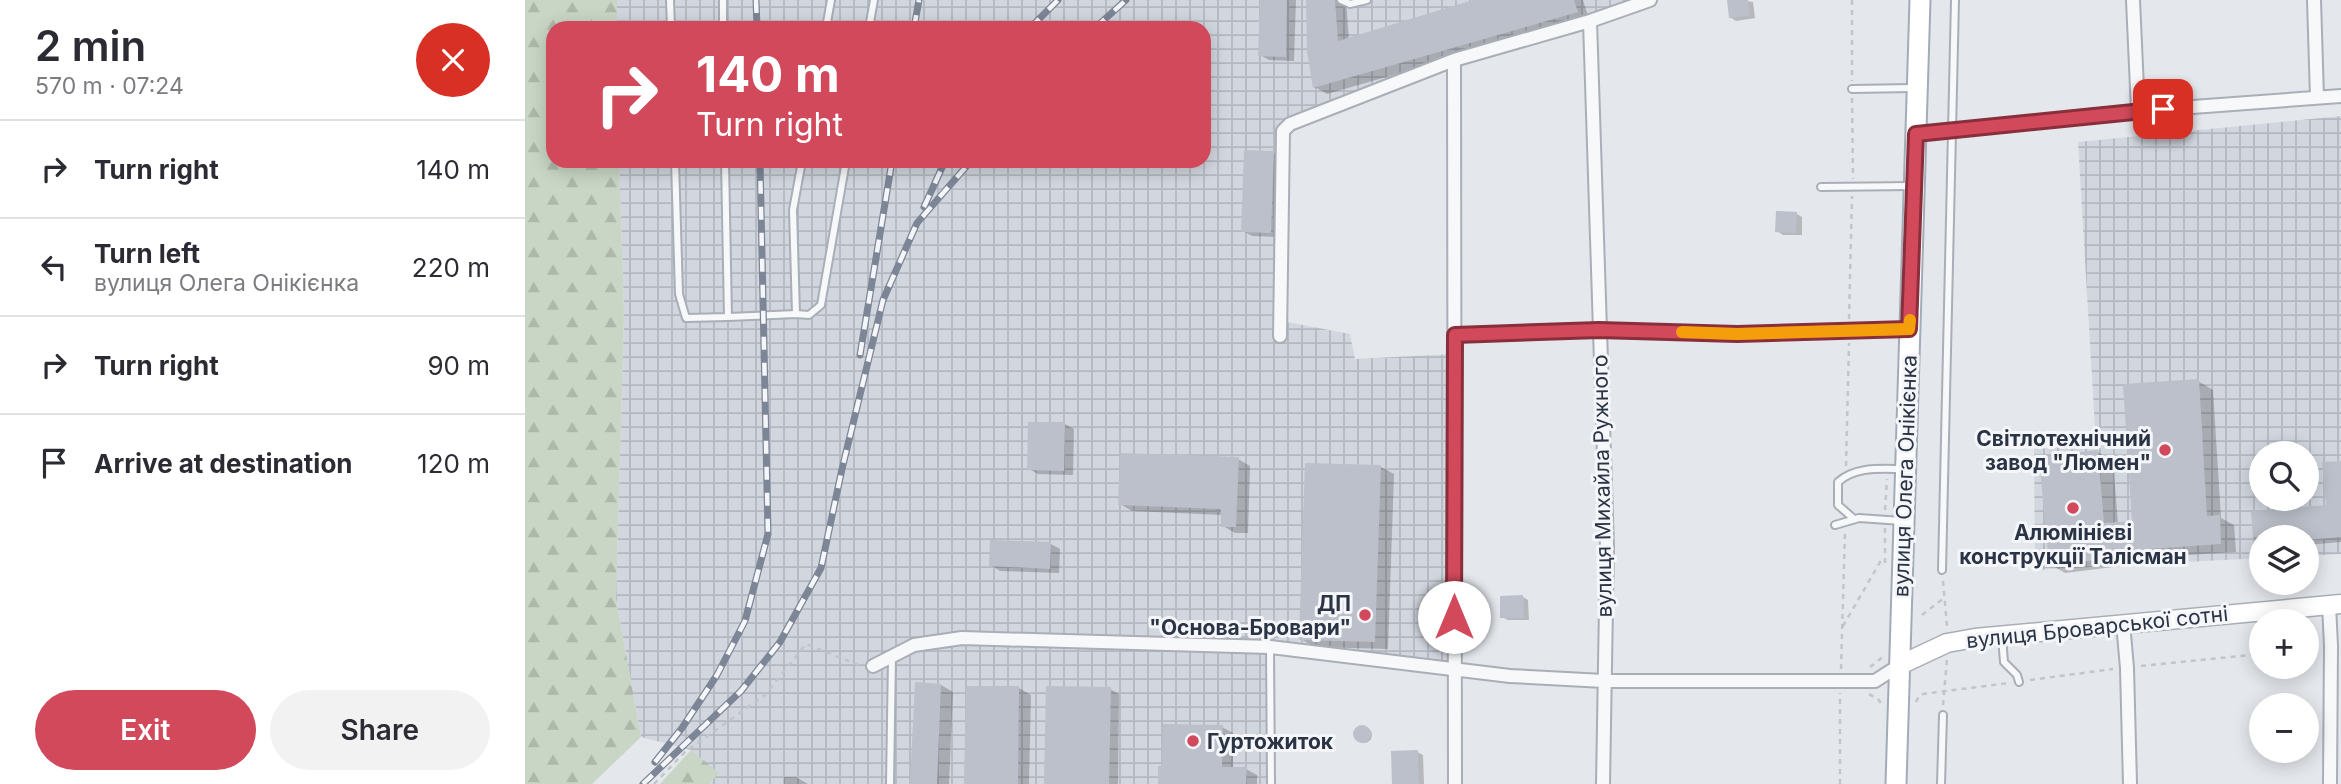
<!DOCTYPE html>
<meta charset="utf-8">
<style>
body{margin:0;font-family:Inter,sans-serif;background:#f2f2f3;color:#2b2b33;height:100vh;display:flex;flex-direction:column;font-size:26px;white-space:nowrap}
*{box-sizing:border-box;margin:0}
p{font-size:23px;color:#7c7c81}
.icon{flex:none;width:38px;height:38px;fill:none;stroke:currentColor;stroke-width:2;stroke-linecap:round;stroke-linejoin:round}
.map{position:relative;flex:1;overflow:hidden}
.side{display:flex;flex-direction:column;background:#fff;width:525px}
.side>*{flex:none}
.banner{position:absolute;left:21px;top:21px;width:665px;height:147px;border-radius:21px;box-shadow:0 4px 18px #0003;background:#d1495b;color:#fff;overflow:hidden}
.controls{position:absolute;left:1724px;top:441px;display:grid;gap:14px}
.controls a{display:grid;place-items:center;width:70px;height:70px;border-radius:50%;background:#fff;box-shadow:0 4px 18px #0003;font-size:35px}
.pin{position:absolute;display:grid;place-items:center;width:60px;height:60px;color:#fff;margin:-30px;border-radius:14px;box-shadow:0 4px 10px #0006}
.me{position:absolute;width:77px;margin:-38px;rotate:0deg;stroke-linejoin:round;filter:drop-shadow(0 0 5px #0008)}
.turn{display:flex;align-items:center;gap:24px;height:147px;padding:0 35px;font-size:32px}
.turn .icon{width:91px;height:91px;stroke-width:2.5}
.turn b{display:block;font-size:49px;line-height:60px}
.round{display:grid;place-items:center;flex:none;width:74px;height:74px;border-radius:37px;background:#f2f2f3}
.summary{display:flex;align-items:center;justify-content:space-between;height:119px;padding:0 35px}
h1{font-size:42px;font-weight:600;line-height:52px}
.cta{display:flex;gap:14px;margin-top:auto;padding:14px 35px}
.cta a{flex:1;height:80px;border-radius:42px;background:#d1495b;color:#fff;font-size:28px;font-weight:600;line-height:80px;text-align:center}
.cta a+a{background:#f2f2f3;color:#2b2b33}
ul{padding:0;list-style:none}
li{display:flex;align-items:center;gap:21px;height:98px;padding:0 35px;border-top:2px solid #e1e1e2}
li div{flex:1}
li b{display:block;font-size:26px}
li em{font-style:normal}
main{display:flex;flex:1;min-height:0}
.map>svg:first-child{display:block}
</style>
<main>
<section class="side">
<div class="summary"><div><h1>2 min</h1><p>570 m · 07:24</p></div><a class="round" style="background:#d93025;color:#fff"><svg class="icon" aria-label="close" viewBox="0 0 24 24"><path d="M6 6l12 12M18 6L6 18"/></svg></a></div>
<ul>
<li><svg class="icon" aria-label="right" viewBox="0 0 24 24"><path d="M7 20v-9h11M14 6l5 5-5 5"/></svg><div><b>Turn right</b></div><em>140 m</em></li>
<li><svg class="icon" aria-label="left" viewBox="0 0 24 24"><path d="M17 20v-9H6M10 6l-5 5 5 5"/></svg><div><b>Turn left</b><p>вулиця Олега Онікієнка</p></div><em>220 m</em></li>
<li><svg class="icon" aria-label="right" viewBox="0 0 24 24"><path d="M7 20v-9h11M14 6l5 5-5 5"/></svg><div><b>Turn right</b></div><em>90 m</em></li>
<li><svg class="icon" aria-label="arrive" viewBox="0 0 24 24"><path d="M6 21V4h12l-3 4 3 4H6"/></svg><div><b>Arrive at destination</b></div><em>120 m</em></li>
</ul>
<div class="cta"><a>Exit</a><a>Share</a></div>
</section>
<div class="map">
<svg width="1816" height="784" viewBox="0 0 1816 784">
<defs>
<pattern id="industrial-grid" width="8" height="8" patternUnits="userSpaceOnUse" patternTransform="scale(1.75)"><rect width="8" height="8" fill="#d2d6de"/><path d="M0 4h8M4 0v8" fill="none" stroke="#b4b8c0"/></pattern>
<pattern id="forest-firs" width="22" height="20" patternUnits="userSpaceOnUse" patternTransform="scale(1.75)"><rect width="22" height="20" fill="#c9d6c5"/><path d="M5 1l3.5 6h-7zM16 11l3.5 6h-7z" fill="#adb8ab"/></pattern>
</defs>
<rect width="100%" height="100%" fill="#e4e7ec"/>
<path fill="url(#industrial-grid)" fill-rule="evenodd" d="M92 0H1125L929 60 765 124 762 322 825 334 830 359 929 354V669L746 647V784H184L193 773 166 750 116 737 91 599 99 313 94 161H679V28H92Z
M1816 116V554L1782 556V537H1736V558L1510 570 1509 449 1571 445 1553 142ZM1736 453H1782V499H1736Z"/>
<path fill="url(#forest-firs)" d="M0 0H92V28H28V161H94L99 313 91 599 116 737 67 784H0Z
M166 750 194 773 184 784H135Z"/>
<path fill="#0003" d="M737 0H771L769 61 744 60 735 55Z
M783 0H821L824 39 954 0H1058L1064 19 802 94 790 87Z
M1211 0 1228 2 1230 18 1211 21 1205 17Z
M748 153 757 158 754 237 727 236 718 231Z
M1272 214 1277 217V235H1258L1252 231Z
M1673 381 1688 390 1696 518 1709 525 1711 552 1596 559 1597 566 1540 573 1525 564 1573 452 1588 461 1593 524 1609 523Z
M540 424 549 429 548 475 513 474 504 469Z
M713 459 725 466 723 533H710L698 526V515L607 511 595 504Z
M1816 462V542L1782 545V537H1736V547L1730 544 1727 513 1803 506Z
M856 467 869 474 863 649 789 647 776 639Z
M526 544 535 549 534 573 475 571 466 565Z
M998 597 1003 600 1004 620H983L977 617Z
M416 685 428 692 424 784H387Z
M494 688 506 695 504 784H441Z
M585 689 594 694 593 784H521Z
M831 735a8 8 0 1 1 16 0a8 8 0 1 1-16 0Z
M697 727 708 733V769H721L732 775V784H635Z
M892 752 898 755 899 784H869Z
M259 777H271L283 784H259Z"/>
<path fill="#bbc0ca" d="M735 0H762L761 57 733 56Z
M781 0H810L813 41 948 0H1049L1053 12 788 88 782 51Z
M1202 0H1223L1225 16 1204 18Z
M719 150 749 151 746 233 716 232Z
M1251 211 1272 212 1271 233 1250 232Z
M1674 379 1682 516 1695 515 1696 544 1582 552V559L1524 565 1514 457 1573 450 1579 523 1607 521 1598 384Z
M503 422H540L539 471 502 470Z
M595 453 714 457 711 527H696V509L593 505Z
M1816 461V537L1782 540V537H1728L1726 511 1801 505 1797 462Z
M780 463 856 465 850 642 774 640Z
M465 540 526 542 525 569 464 566Z
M998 595 999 618H975V596Z
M390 682 416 684 412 784H385Z
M441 686H494L493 784H439Z
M521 686 586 687 584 784H519Z
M638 724 698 725 697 767H722L721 784H633V766H637Z
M828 734a9 9 0 1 1 18 0a9 9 0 1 1-18 0Z
M893 750 894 784H867L866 751Z"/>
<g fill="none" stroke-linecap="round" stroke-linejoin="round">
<defs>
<path id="lane" d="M145 0 146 28
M198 0V28
M816 0 825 4 842 0
M301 28 306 0
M344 28 349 0
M1327 89 1388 88
M150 161 154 294 161 318 203 317 200 161
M1296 187 1387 186
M271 314 284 315 296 305 321 161
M203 317 271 314 268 210 277 161
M1329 519 1313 505V482C1331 466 1355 469 1378 469
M1310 525 1334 518 1377 521
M1417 570 1430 0
M1477 637 1479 662 1492 675 1494 682
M745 647 746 784
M365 784 367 657
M1416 784 1418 715"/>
<path id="street" d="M1608 0 1613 111
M1789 0 1792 97
M1065 21 1082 547 1078 784
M929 60 930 784
M1391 134 1613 111 1816 96
M930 335 1074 330 1212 334 1384 329
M755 336 758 131 765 124 929 60 1065 21 1125 0
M1804 605 1806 646 1805 784
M1598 623 1602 668 1605 784
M348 666 389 645 437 638 745 647 985 676 1079 681H1350L1375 665"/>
<path id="secondary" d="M1375 665 1422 643 1450 638 1816 604"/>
<path id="primary" d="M1371 784 1395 0"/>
</defs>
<use href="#lane" stroke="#a9aeb7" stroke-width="10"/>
<use href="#street" stroke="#a9aeb7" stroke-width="16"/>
<use href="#secondary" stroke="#a9aeb7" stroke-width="21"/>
<use href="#primary" stroke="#a3abb8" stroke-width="23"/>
<path stroke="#c2c5cb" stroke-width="2.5" stroke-dasharray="5 5" stroke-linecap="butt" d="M1327 0V81
M1327 98 1328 179
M1324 319 1327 196
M1321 466 1324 343
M1360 510 1362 479
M1360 528V563
M1418 581 1422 626
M1397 615 1419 598
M1318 626 1358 557
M1782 649 1792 648
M1616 666 1736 654
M1345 667 1359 656
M1316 669 1320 532
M1505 680 1588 669
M1344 694 1354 700 1357 706
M1391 702 1394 696 1398 694 1484 683
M1418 705 1422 659
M129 784 160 752 240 695 281 644 336 666
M1315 784V693"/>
<use href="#lane" stroke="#f7f8fa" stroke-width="6"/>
<use href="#street" stroke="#f7f8fa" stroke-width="12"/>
<use href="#secondary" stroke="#fff" stroke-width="18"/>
<use href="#primary" stroke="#fff" stroke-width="19"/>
<defs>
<path id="rail" d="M231 0 232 28
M389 28 394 0
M505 28 533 0
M570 28 601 0
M399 207 420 161
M335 355 367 161
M130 762 157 728 192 675 220 621 243 534 235 161
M118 784 216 691 255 642 296 568 317 469 358 300 392 223 446 161"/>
</defs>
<use href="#rail" stroke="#7d8696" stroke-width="7"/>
<use href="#rail" stroke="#f4f6f9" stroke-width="4.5" stroke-dasharray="13" stroke-linecap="butt"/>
</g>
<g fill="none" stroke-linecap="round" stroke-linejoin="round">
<defs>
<path id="route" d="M929 617 930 335 1074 330 1212 334 1384 329 1391 134 1638 109"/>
</defs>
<use href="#route" stroke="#882f3b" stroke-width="18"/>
<use href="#route" stroke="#d1495b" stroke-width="12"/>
<path stroke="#f59e0b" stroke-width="12" d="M1157 332 1212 334 1384 329 1385 320"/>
</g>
<g fill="#d1495b" stroke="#f4f6f9" stroke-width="2.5">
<circle cx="1640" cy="450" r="7"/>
<circle cx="1548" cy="508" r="7"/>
<circle cx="840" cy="615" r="7"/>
<circle cx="668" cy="741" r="7"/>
</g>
<g text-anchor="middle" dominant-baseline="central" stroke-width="6" stroke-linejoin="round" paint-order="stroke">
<g font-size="21" font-weight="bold" fill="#2b3445" stroke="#f4f6f9" text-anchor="end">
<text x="1626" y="438">Світлотехнічний<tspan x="1626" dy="24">завод "Люмен"</tspan></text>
<text x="1548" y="532" text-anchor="middle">Алюмінієві<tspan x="1548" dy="24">конструкції Талісман</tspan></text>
<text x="826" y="603">ДП<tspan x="826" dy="24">"Основа-Бровари"</tspan></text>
<text x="682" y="741" text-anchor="start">Гуртожиток</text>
</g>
<g font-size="21" fill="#2b3445" stroke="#f4f6f9">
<text transform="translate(1380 476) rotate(-88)">вулиця Олега Онікієнка</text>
<text transform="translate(1077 486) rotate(-91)">вулиця Михайла Ружного</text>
<text transform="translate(1572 627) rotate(-6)">вулиця Броварської сотні</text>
</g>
</g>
</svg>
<div class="controls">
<a><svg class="icon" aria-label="search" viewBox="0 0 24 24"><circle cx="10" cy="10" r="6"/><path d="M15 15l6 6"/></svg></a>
<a><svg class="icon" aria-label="layers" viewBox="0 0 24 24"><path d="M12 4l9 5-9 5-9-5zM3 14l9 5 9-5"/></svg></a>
<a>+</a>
<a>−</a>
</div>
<div class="pin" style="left:1638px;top:109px;background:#d93025"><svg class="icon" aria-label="arrive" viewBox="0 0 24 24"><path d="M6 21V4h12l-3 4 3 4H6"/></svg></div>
<svg class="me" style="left:929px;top:617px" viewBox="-20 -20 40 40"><circle r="19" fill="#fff"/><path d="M0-13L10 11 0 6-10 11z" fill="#d1495b"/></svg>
<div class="banner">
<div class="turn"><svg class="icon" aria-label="right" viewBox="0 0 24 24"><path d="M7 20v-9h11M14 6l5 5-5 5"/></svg><div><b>140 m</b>Turn right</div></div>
</div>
</div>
</main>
